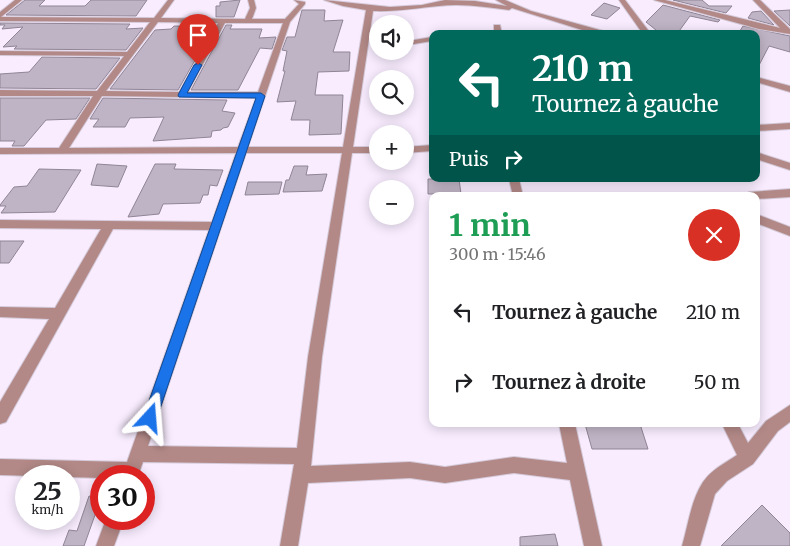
<!DOCTYPE html>
<html lang="fr">
<meta charset="utf-8">
<style>
body{margin:0;font-family:Merriweather,serif;background:#f2f2f2;color:#202124;height:100vh;display:flex;flex-direction:column;font-size:19px;white-space:nowrap}
*{box-sizing:border-box;margin:0}
p{font-size:16px;color:#757577}
.icon{flex:none;width:28px;height:28px;fill:none;stroke:currentColor;stroke-width:2;stroke-linecap:round;stroke-linejoin:round}
.map{position:relative;flex:1;overflow:hidden}
.sheet{position:absolute;left:429px;top:192px;width:331px;height:235px;display:flex;flex-direction:column;background:#fff;border-radius:10px;box-shadow:0 2px 12px #0003}
.sheet>*{flex:none}
.top-card{position:absolute;left:429px;top:30px;width:331px;height:152px;border-radius:10px;box-shadow:0 2px 12px #0003;background:#00695c;color:#fff;overflow:hidden}
.tools{position:absolute;left:369px;top:15px;display:grid;gap:10px}
.tools a{display:grid;place-items:center;width:45px;height:45px;border-radius:50%;background:#fff;box-shadow:0 2px 12px #0003;font-size:25px}
.speed{position:absolute;left:15px;top:465px;display:flex;gap:10px;font-size:25px;font-weight:700;text-align:center}
.speed>*{display:grid;place-content:center;width:65px;height:65px;border-radius:50%;background:#fff;box-shadow:0 2px 12px #0003;line-height:1}
.speed small{font-size:12px;font-weight:400}
.speed .limit{border:8px solid #d22;background:#fff;color:#111}
.pin{position:absolute;display:grid;place-items:center;width:42px;height:42px;color:#fff;margin:-51px -21px;border-radius:50% 50% 50% 0;rotate:-45deg;box-shadow:0 0 5px #0007}
.pin .icon{rotate:45deg}
.me{position:absolute;width:55px;margin:-28px;rotate:19deg;stroke-linejoin:round;filter:drop-shadow(0 0 4px #0008)}
.turn{display:flex;align-items:center;gap:18px;height:105px;padding:0 20px;font-size:22px}
.turn .icon{width:65px;height:65px;stroke-width:2.5}
.turn b{display:block;font-size:35px;line-height:42px}
.then{display:flex;align-items:center;height:48px;padding:0 20px;background:#0003;gap:10px;font-size:19px}
.round{display:grid;place-items:center;flex:none;width:52px;height:52px;border-radius:26px;background:#f2f2f2}
.summary{display:flex;align-items:center;justify-content:space-between;height:85px;padding:0 20px}
h1{font-size:30px;font-weight:700;line-height:38px;color:#1e9e55}
ul{padding:0;list-style:none}
li{display:flex;align-items:center;gap:15px;height:70px;padding:0 20px}
li div{flex:1}
li b{display:block;font-size:19px}
li em{font-style:normal}
.map>svg:first-child{display:block}
</style>
<div class="map">
<svg width="790" height="546" viewBox="0 0 790 546">
<rect width="100%" height="100%" fill="#f8ecfe"/>
<path fill="#bfb4c5" stroke="#8f8595" d="M25 0H45L39 6H85L91 0H147L136 16 6 15Z
M240 0 234 17H216V6H220V2Z
M673 0H702L709 6H732L726 13Z
M604 3 620 8 607 19 591 15Z
M663 5 720 20 718 22 690 16 677 34H661L646 22Z
M302 10H325L324 21 343 20 333 52H350L349 71 318 72 315 95H343L341 134 309 135 310 120H291L296 101 277 102 285 71H283L287 51 282 50 287 37H295Z
M790 10V26L774 11Z
M761 11 774 25 748 18 752 12Z
M0 23 130 24 126 29 143 28 126 50 14 49 17 46 3 47 23 27 2 29 5 25H0Z
M226 25H232L230 29H262L259 38 276 37 272 49 260 48 238 90H191Z
M174 26 214 27 178 90 110 89 155 30 171 29Z
M743 26 790 36V52L769 46 756 71V34H738Z
M42 57 120 58 96 89 0 88V74L29 72Z
M0 98H90L76 119 46 120 24 146H12L15 141H0Z
M103 98 227 100 222 111 235 113 228 127 223 128 221 130 212 131 211 137 153 141 164 117 130 118 125 127H93L99 119H90Z
M97 164 127 166 118 187 91 185Z
M155 164H176L174 169 223 170 217 186 210 185 208 195H203L200 203 163 204 159 214 128 217Z
M294 166H308L306 175 327 174 322 191 283 192 286 180H289Z
M39 169 81 170 55 212 1 213 6 206H0V205L14 187 27 186Z
M428 179H459L461 194H428Z
M248 182H282L279 194 245 195Z
M0 241H24L9 263H0Z
M585 424H640L648 449H592Z
M89 496 101 498 84 546H63L69 530 77 531Z
M762 505 790 533V546H721Z
M555 534 558 546H520V537Z"/>
<g fill="none" stroke-linecap="round" stroke-linejoin="round">
<defs>
<path id="minor" d="M15 0H22L1 17 154 18 168 0H174L161 18 245 19 250 8 248 0H254L256 8 252 19H285L299 4 294 0 305 2V4L290 22 248 147H343L366 10 343 6 324 0 390 7 422 5 445 0 475 1 507 6 496 0H505L531 11 607 32 608 34H595L512 8 509 10C486 7 462 3 439 6 417 8 396 12 373 11L353 147H378V153H352L322 357 311 466 410 462 445 467 514 457 567 463 559 424H575L602 546H584L570 480 514 473 445 483 410 478 308 483 298 546H280L294 464 143 462 138 476 101 478 0 475V459L127 462 209 230 113 229 6 422 0 424V402L49 319 0 317V307L55 308 101 229 0 228V220L212 222 236 153 0 154V148H59L93 96H0V90L97 91 124 56 0 55V51L127 52 150 22 0 21V12ZM158 22 218 23 179 92 106 91ZM225 23H283L258 92H188ZM102 96 256 98 238 147 69 148ZM246 153H342L308 357 297 448 148 446Z
M619 0H625L651 34H643Z
M654 0H665L780 28 753 0H760L790 29V34L759 29Z
M494 25H500L502 34H494Z
M447 31H450L454 33 445 34Z
M432 37V41L414 44 405 43V39L414 40Z
M756 77 790 86V92L756 82Z
M790 123V129L756 131V125Z
M432 145V151L405 153V147Z
M756 152 790 163V170L756 159Z
M509 179H519L523 196H513Z
M790 189V197L756 199V196H744L749 192Z
M756 214 790 227V236L756 223Z
M790 405V422L778 431 753 464 727 481 715 494 700 546H682C688 526 691 500 703 482 711 470 725 463 737 455L722 424H738L748 443 766 421Z
M106 519H124L114 546H96Z"/>
</defs>
<use href="#minor" stroke="#d5cada" stroke-width="2"/>
<use href="#minor" fill="#b28987" fill-rule="evenodd"/>
</g>
<path fill="#1a73e8" stroke="#114b97" d="M198 63 202 65 187 93H261L265 96 157 418 155 423 150 425 145 423 143 418 256 98 179 97 178 95 194 65Z"/>
</svg>
<div class="tools">
<a><svg class="icon" aria-label="sound" viewBox="0 0 24 24"><path d="M4 9h4l5-4v14l-5-4H4zM17 9q2 3 0 6"/></svg></a>
<a><svg class="icon" aria-label="search" viewBox="0 0 24 24"><circle cx="10" cy="10" r="6"/><path d="M15 15l6 6"/></svg></a>
<a>+</a>
<a>−</a>
</div>
<div class="speed"><div>25<small>km/h</small></div><div class="limit">30</div></div>
<div class="pin" style="left:198px;top:65px;background:#d93025"><svg class="icon" aria-label="arrive" viewBox="0 0 24 24"><path d="M6 21V4h12l-3 4 3 4H6"/></svg></div>
<svg class="me" style="left:150px;top:418px" viewBox="-20 -20 40 40"><path d="M0-17L14 15 0 8-14 15z" fill="#1a73e8" stroke="#fff" stroke-width="4"/></svg>
<div class="top-card">
<div class="turn"><svg class="icon" aria-label="left" viewBox="0 0 24 24"><path d="M17 20v-9H6M10 6l-5 5 5 5"/></svg><div><b>210 m</b>Tournez à gauche</div></div>
<div class="then">Puis<svg class="icon" aria-label="right" viewBox="0 0 24 24"><path d="M7 20v-9h11M14 6l5 5-5 5"/></svg></div>
</div>
<section class="sheet">
<div class="summary"><div><h1>1 min</h1><p>300 m · 15:46</p></div><a class="round" style="background:#d93025;color:#fff"><svg class="icon" aria-label="close" viewBox="0 0 24 24"><path d="M6 6l12 12M18 6L6 18"/></svg></a></div>
<ul>
<li><svg class="icon" aria-label="left" viewBox="0 0 24 24"><path d="M17 20v-9H6M10 6l-5 5 5 5"/></svg><div><b>Tournez à gauche</b></div><em>210 m</em></li>
<li><svg class="icon" aria-label="right" viewBox="0 0 24 24"><path d="M7 20v-9h11M14 6l5 5-5 5"/></svg><div><b>Tournez à droite</b></div><em>50 m</em></li>
</ul>
</section>
</div>
